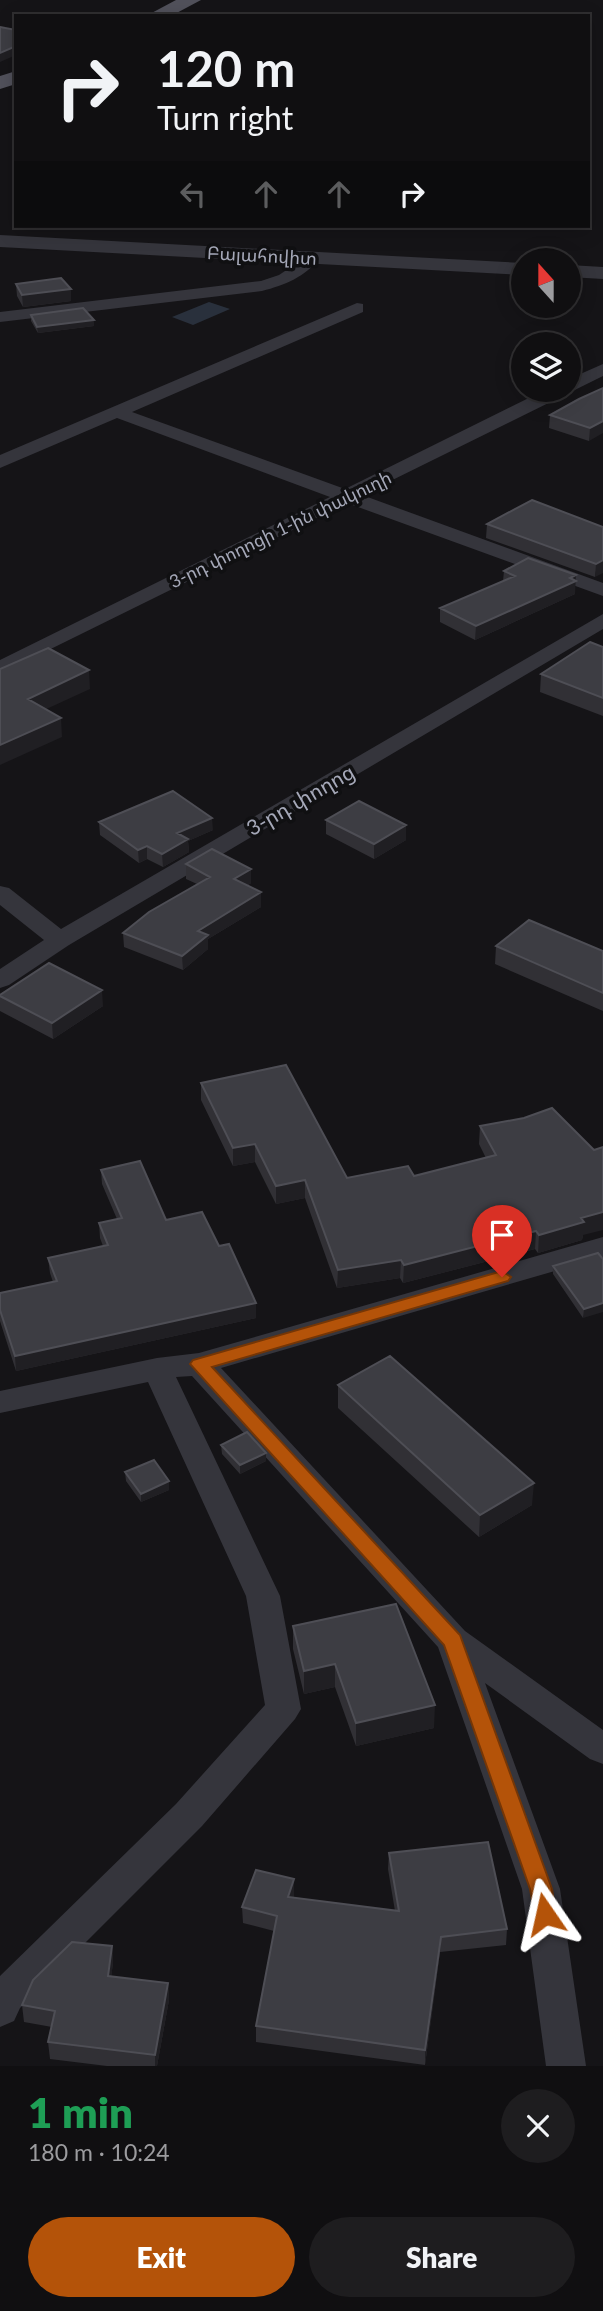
<!DOCTYPE html>
<meta charset="utf-8">
<style>
body{margin:0;font-family:Lato,"Noto Sans Armenian",sans-serif;background:#1e1d1f;color:#f1f3f6;height:100vh;display:flex;flex-direction:column;font-size:26px;white-space:nowrap}
*{box-sizing:border-box;margin:0}
p{font-size:23px;color:#9c9c9f}
.icon{flex:none;width:38px;height:38px;fill:none;stroke:currentColor;stroke-width:2;stroke-linecap:round;stroke-linejoin:round}
.map{position:relative;height:2066px;overflow:hidden}
.panel{display:flex;flex-direction:column;background:#100f11;flex:1}
.panel>*{flex:none}
.top-card{position:absolute;left:14px;top:14px;width:576px;height:214px;border-radius:0px;box-shadow:0 4px 18px #0003,0 0 0 2px #302f31;background:#100f11;color:#f1f3f6;overflow:hidden}
.needle{width:46px;rotate:339deg}
.fabs{position:absolute;left:511px;top:248px;display:grid;gap:14px}
.fabs a{display:grid;place-items:center;width:70px;height:70px;border-radius:50%;background:#100f11;box-shadow:0 4px 18px #0003,0 0 0 2px #302f31;font-size:35px}
.pin{position:absolute;display:grid;place-items:center;width:60px;height:60px;color:#fff;margin:-72px -30px;border-radius:50% 50% 50% 0;rotate:-45deg;box-shadow:0 0 7px #0007}
.pin .icon{rotate:45deg}
.me{position:absolute;width:77px;margin:-38px;rotate:349deg;stroke-linejoin:round;filter:drop-shadow(0 0 5px #0008)}
.turn{display:flex;align-items:center;gap:24px;height:147px;padding:0 28px;font-size:32px}
.turn .icon{width:91px;height:91px;stroke-width:2.5}
.turn b{display:block;font-size:49px;line-height:60px}
.lanes{display:flex;align-items:center;height:66px;padding:0 28px;background:#0003;justify-content:center;gap:35px;direction:ltr}
.lanes .off{opacity:.35}
.round{display:grid;place-items:center;flex:none;width:74px;height:74px;border-radius:37px;background:#1e1d1f}
.summary{display:flex;align-items:center;justify-content:space-between;height:119px;padding:0 28px}
h1{font-size:42px;font-weight:800;line-height:52px;color:#1e9e55}
.action{display:flex;gap:14px;margin-top:auto;padding:14px 28px}
.action a{flex:1;height:80px;border-radius:42px;background:#b45309;color:#fff;font-size:28px;font-weight:800;line-height:80px;text-align:center}
.action a+a{background:#1e1d1f;color:#f1f3f6}
.map>svg:first-child{display:block}
</style>
<div class="map">
<svg width="603" height="2066" viewBox="0 0 603 2066">
<rect width="100%" height="100%" fill="#151417"/>
<path fill="#29303c" d="M209 302 230 309 193 325 172 317Z"/>
<g fill="none" stroke-linecap="round" stroke-linejoin="round">
<path fill="#35353c" fill-rule="evenodd" d="M312 253 320 258C305 277 285 285 262 291L0 322V312L261 281 279 275Z
M357 303 363 304V312L132 412 345 489 545 390H569V379L603 364V376L362 495 603 583V596L347 503 0 674V660L330 497 117 418 0 468V455Z
M603 614V629L69 945 9 985 0 988V969L44 940 0 905V886L9 888 61 929Z
M603 1237V1257L221 1368 465 1631 603 1730V1764L590 1759 485 1683 560 1889 586 2066H546L522 1889 438 1647 192 1376 176 1377 280 1596 301 1709 295 1719 202 1826 20 2008 14 2021 0 2027V1976L176 1804 265 1705 246 1596 148 1382 0 1413V1391L157 1358 199 1353Z"/>
<path fill="#35353c" fill-rule="evenodd" d="M0 235 523 263V275L0 247Z
M569 265 603 267V279L569 277Z"/>
<path fill="#51515b" fill-rule="evenodd" d="M176 0H201L171 16H146Z
M16 71V84L0 89V76Z"/>
</g>
<path fill="#313035" d="M16 284 71 301 23 307 17 296Z
M31 315 94 326 38 333 31 321Z
M603 388 589 441 549 428 550 415Z
M487 524 603 527 595 577 486 538Z
M504 571 575 594 475 640 440 622V608L503 581Z
M603 647V716L540 692 541 674Z
M326 820 406 825V840L374 859 326 834Z
M99 822 213 830 188 841 189 852 163 867 147 859 139 863 100 835Z
M186 864 251 883 247 886 261 892V907L208 939V949L183 970 124 947 123 933 197 884 186 879Z
M496 946 603 951V1011L495 964Z
M0 995 103 1006 53 1039 0 1011Z
M201 1083 347 1178 414 1176 486 1158 479 1144 480 1126 583 1235 582 1240 538 1253 535 1249 403 1283 400 1278 337 1288 305 1198 276 1204 255 1162 233 1166 201 1100Z
M101 1170 166 1220 219 1246 256 1318 16 1371 0 1321V1293L53 1282 50 1273 48 1258 103 1246 100 1238 99 1223 117 1219 102 1184Z
M603 1259 583 1318 553 1274V1266Z
M338 1385 532 1505 479 1537 338 1408Z
M221 1445 266 1461 240 1474 222 1454Z
M125 1472 169 1481V1490L141 1502 126 1481Z
M293 1626 434 1728 356 1746 335 1687 304 1694 293 1649Z
M389 1853 507 1929 506 1945 440 1952 425 2065 256 2042V2026L274 1931 243 1923 242 1907 294 1895 293 1898 395 1911 388 1869Z
M112 1946 113 1963 111 1977 168 1983 169 2000 157 2066H107L50 2059 48 2042 52 2027 24 2022 22 2005Z"/>
<path fill="#201f23" d="M16 46V55L0 62V53Z
M71 289V301L23 307 22 295Z
M94 320V326L38 333 37 327Z
M603 421V433L589 441 590 428Z
M603 560V573L595 577 596 564Z
M576 575 575 594 475 640 476 626Z
M89 670 90 689 29 717 28 699Z
M61 718 62 737 0 765V745Z
M212 818 213 830 188 841 189 852 163 867 162 854 177 833Z
M406 825V840L374 859V844Z
M147 846V859L139 863 138 850Z
M251 869V883L234 893V879Z
M261 892V907L208 939V949L183 970 182 956 198 931Z
M102 990 103 1006 53 1039 52 1023Z
M255 1144V1162L233 1166V1148Z
M305 1180V1198L276 1204V1186Z
M603 1212V1230L583 1235 582 1240 538 1253 539 1235 581 1218Z
M536 1231 535 1249 403 1283 404 1265Z
M401 1260 400 1278 337 1288 338 1270Z
M256 1303V1318L16 1371 15 1356Z
M603 1303V1312L583 1318 584 1309Z
M266 1453V1461L240 1474V1465Z
M169 1481V1490L141 1502V1494Z
M534 1483 532 1505 479 1537 480 1515Z
M335 1664V1687L304 1694V1671Z
M435 1705 434 1728 356 1746V1723Z
M294 1879V1895L288 1913V1897Z
M441 1937 440 1952 425 2065V2050Z
M112 1946 113 1963 109 1993 108 1976Z
M168 1983 169 2000 157 2066H155V2055Z"/>
<path fill="#3d3d43" stroke="#4e4e55" stroke-width="2" d="M0 27 16 30V46L0 53Z
M61 278 71 289 22 295 16 284Z
M83 308 94 320 37 327 31 315Z
M603 388V421L590 428 550 415 579 399Z
M532 500 603 527V560L596 564 487 524Z
M528 558 576 575 570 578 576 581 476 626 440 608 515 576 504 571Z
M590 642 603 647V698L541 674Z
M48 648 89 670 28 699 61 718 0 745V669Z
M173 791 212 818 177 833 188 839 162 854 147 846 138 850 99 822Z
M359 801 406 825 374 844 326 820Z
M212 849 251 869 234 879 261 892 198 931 208 935 182 956 123 933 149 912 210 877 186 864Z
M529 920 603 951V993L496 946Z
M49 963 102 990 52 1023 0 996V995Z
M286 1065 347 1178 408 1166 414 1176 496 1155 480 1126 524 1118 552 1108 594 1150 603 1147V1212L581 1218 584 1222 539 1235 536 1231 404 1265 401 1260 338 1270 305 1180 276 1186 255 1144 233 1148 201 1083Z
M140 1161 166 1220 202 1212 219 1246 229 1244 256 1303 15 1356 0 1310V1293L57 1281 48 1258 108 1245 99 1223 122 1218 101 1170Z
M598 1253 603 1259V1303L584 1309 553 1266Z
M390 1356 534 1483 480 1515 338 1385Z
M247 1432 266 1453 240 1465 221 1445Z
M154 1460 169 1481 141 1494 125 1472Z
M396 1604 435 1705 356 1723 335 1664 304 1671 293 1626Z
M488 1842 507 1929 441 1937 425 2050 256 2026 277 1916 242 1907 256 1870 294 1879 288 1897 399 1911 389 1853Z
M72 1942 112 1946 108 1976 168 1983 155 2055 48 2042 55 2011 22 2005 33 1980Z"/>
<path fill="#b45309" stroke="#753606" stroke-width="2" d="M502 1271 511 1277 508 1281 212 1367 460 1635 552 1889 556 1914 553 1921 545 1924 536 1921 530 1889 444 1645 190 1364 193 1360Z"/>
<g text-anchor="middle" dominant-baseline="central" stroke-width="7" stroke-linejoin="round" paint-order="stroke">
<g font-size="18" fill="#a5a8b8" stroke="#101012">
<text transform="translate(262 255) rotate(3)">Բալահովիտ</text>
<text transform="translate(280 529) rotate(-26)">3-րդ փողոցի 1-ին փակուղի</text>
</g>
<g font-size="21" fill="#a5a8b8" stroke="#101012">
<text transform="translate(300 799) rotate(-30)">3-րդ փողոց</text>
</g>
</g>
</svg>
<div class="fabs">
<a><svg class="needle" viewBox="-14 -14 28 28"><path d="M0-13l5 13h-10z" fill="#e53935"/><path d="M0 13l5-13h-10z" fill="#9c9c9f"/></svg></a>
<a><svg class="icon" aria-label="layers" viewBox="0 0 24 24"><path d="M12 4l9 5-9 5-9-5zM3 14l9 5 9-5"/></svg></a>
</div>
<div class="pin" style="left:502px;top:1277px;background:#d93025"><svg class="icon" aria-label="arrive" viewBox="0 0 24 24"><path d="M6 21V4h12l-3 4 3 4H6"/></svg></div>
<svg class="me" style="left:545px;top:1914px" viewBox="-20 -20 40 40"><path d="M0-17L14 15 0 8-14 15z" fill="#b45309" stroke="#fff" stroke-width="4"/></svg>
<div class="top-card">
<div class="turn"><svg class="icon" aria-label="right" viewBox="0 0 24 24"><path d="M7 20v-9h11M14 6l5 5-5 5"/></svg><div><b>120 m</b>Turn right</div></div>
<div class="lanes"><svg class="icon off" aria-label="left" viewBox="0 0 24 24"><path d="M17 20v-9H6M10 6l-5 5 5 5"/></svg><svg class="icon off" aria-label="ahead" viewBox="0 0 24 24"><path d="M12 20V5M6 11l6-6 6 6"/></svg><svg class="icon off" aria-label="ahead" viewBox="0 0 24 24"><path d="M12 20V5M6 11l6-6 6 6"/></svg><svg class="icon" aria-label="right" viewBox="0 0 24 24"><path d="M7 20v-9h11M14 6l5 5-5 5"/></svg></div>
</div>
</div>
<section class="panel">
<div class="summary"><div><h1>1 min</h1><p>180 m · 10:24</p></div><a class="round"><svg class="icon" aria-label="close" viewBox="0 0 24 24"><path d="M6 6l12 12M18 6L6 18"/></svg></a></div>
<div class="action"><a>Exit</a><a>Share</a></div>
</section>
